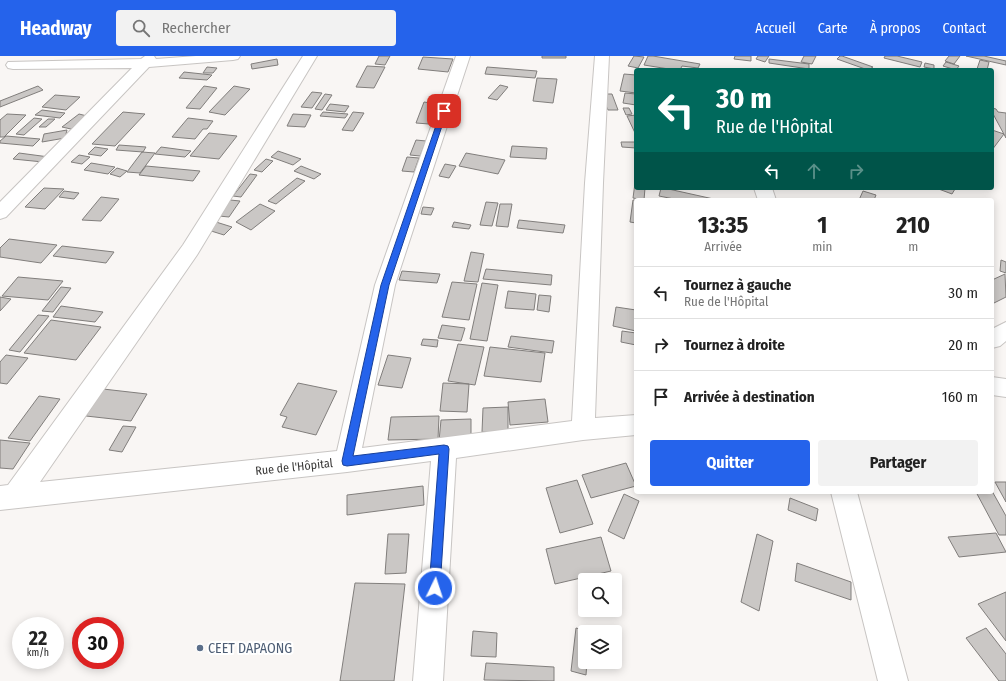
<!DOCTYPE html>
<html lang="fr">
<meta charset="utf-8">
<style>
body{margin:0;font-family:"Fira Sans Condensed",sans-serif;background:#f2f2f2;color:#222;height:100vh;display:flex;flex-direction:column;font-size:15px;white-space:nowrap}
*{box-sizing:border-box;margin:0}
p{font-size:13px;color:#767676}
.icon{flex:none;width:22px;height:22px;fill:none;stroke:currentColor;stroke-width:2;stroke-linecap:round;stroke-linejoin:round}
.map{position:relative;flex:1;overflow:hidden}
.sheet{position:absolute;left:634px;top:142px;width:360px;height:296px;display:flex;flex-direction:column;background:#fff;border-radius:4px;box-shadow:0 2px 10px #0003}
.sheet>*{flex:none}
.guide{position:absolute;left:634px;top:12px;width:360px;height:122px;border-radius:4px;box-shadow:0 2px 10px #0003;background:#00695c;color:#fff;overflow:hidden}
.buttons{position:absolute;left:578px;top:517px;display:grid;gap:8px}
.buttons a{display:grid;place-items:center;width:44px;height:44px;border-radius:4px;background:#fff;box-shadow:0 2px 10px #0003;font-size:20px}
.speed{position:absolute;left:12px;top:561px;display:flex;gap:8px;font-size:20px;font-weight:700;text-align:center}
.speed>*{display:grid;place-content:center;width:52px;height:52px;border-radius:50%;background:#fff;box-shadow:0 2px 10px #0003;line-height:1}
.speed small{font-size:10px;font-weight:400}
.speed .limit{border:6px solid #d22;background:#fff;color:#111}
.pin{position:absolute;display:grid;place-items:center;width:34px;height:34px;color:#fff;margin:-17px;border-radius:8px;box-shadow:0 2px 6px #0006}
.me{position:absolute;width:44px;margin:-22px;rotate:4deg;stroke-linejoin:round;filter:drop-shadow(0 0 3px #0008)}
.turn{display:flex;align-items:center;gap:14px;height:84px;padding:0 16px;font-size:18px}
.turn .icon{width:52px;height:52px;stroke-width:2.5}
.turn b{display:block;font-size:28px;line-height:34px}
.lanes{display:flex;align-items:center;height:38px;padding:0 16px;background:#0003;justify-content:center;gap:20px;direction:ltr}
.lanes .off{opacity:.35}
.eta{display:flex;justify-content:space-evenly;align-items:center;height:68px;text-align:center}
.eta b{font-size:24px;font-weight:700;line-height:28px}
.cta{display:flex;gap:8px;margin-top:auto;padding:8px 16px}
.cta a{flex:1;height:46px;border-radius:4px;background:#2563eb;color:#fff;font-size:16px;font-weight:700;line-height:46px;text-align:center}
.cta a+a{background:#f2f2f2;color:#222}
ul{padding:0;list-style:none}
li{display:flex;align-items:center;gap:12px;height:52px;padding:0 16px;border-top:1px solid #e0e0e0}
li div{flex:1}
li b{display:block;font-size:15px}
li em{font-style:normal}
header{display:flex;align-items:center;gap:24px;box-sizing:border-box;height:56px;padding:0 20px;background:#2563eb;color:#fff}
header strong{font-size:19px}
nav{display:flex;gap:22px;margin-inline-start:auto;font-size:14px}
.search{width:280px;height:36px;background:#f2f2f2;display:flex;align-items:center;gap:10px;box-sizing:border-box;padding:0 14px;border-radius:4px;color:#767676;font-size:15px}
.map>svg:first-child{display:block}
</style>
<header>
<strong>Headway</strong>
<div class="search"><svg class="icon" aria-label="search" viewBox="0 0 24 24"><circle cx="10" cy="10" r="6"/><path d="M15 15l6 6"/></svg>Rechercher</div>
<nav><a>Accueil</a><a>Carte</a><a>À propos</a><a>Contact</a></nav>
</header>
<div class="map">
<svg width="1006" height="625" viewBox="0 0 1006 625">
<rect width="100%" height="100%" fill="#f9f6f4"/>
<path fill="#cac7c5" stroke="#817e7c" d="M379 0H390L385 9 375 8Z
M542 0H566V2H542Z
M634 0 644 1 638 12 628 10Z
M648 0H653L700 8 698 12 682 10 680 14H675L644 9Z
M735 0H751V5L734 3Z
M758 0H769L765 6 756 3Z
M804 0H816L812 8 801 6Z
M840 0H842L873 11 868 14 837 3Z
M885 0H897L922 6 920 11 884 2Z
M949 0H960L954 8 945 5Z
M966 0H984L1006 5V9Z
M423 1 453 3 448 16 418 13Z
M277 3 278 9 252 13 251 8Z
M769 3 809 8V13L769 7Z
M980 4 989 6 987 14 977 13Z
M946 6 959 10 956 14 943 10Z
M925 7 934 9V13L924 11Z
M367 10 385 11 374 32 356 31Z
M207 11 217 12 213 17H203Z
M487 11 537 15 535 22 485 18Z
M184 16 212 19 207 24 179 22Z
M624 18 636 19V37L620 35Z
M537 22 557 23 553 47 533 45Z
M500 29 508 31 497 44 488 42Z
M38 30 43 34 0 51V45Z
M204 30 217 32 200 53 186 52Z
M234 30 250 33 225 59 209 56Z
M312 36 322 37 312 52 301 51Z
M625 37 636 38V49L623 47Z
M325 38 332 39 322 54 315 53Z
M601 38H612L618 54H608Z
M55 39 80 41 66 54 42 51Z
M424 46 437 48 429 68 416 67Z
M330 48 349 50 345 56 326 54Z
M623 52H629L632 58 626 59Z
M992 52 996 53 998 56 1006 57V82L992 56Z
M42 54 65 57 60 62 35 59Z
M123 56 145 58 115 90 92 88Z
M323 56 348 58 345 62 320 60Z
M353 56 364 57 353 75 342 74Z
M7 58 26 59 4 81H0V64Z
M79 58 87 60 71 73 62 71Z
M293 58 311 59 305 71 287 70Z
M636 59V79L627 60Z
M34 62 42 63 24 79 16 78Z
M188 62 213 65 207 73H203L195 83 172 81Z
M48 63H55L46 71H39Z
M67 74 65 82 42 86 44 78Z
M992 74 1004 78 992 94Z
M209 77 237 80 219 103 190 100Z
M6 80 40 83 33 90 0 87V85Z
M416 84 426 85 420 100 410 99Z
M621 86H636V92L622 91Z
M119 89 146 91 143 96 116 94Z
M512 90 547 92 546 103 510 101Z
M95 91 108 93 101 100 88 98Z
M161 91 191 95 185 101 155 98Z
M278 95 301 103 293 109 271 101Z
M142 96 155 97 140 117 127 116Z
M19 97 49 101 43 106 13 103Z
M466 97 505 104 498 118 459 110Z
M79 99 90 101 82 108 71 106Z
M407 101 419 102 414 116 402 115Z
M266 103 273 105 262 116 254 114Z
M91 107 115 111 108 118 84 114Z
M445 108 456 110 449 122 439 120Z
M146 110 200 115 193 125 139 119Z
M301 110 321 118 314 123 294 115Z
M117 112 127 115 120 121 110 118Z
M250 118 257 119 241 141 233 140Z
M297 122 305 125 276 148 268 145Z
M635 127 636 132H645L644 144 633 142Z
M44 132 64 133 45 153 25 151Z
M661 132H664L718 144H679L659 140Z
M936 132H953L955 133 952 138Z
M64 135 79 137 74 143 59 141Z
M863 135 876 139 874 144H859Z
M101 141 119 143 101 165 82 164Z
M230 144 240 145 229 161 219 160Z
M633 144H636V167L630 166Z
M486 146 498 147 492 170 480 169Z
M260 148 275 155 251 174 236 166Z
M500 148H512L508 171 496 170Z
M423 151 434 152 431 159 421 158Z
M519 164 565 169 563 177 517 172Z
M216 166 232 171 224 179 208 174Z
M454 166 471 169 469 173 452 171Z
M9 183 57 189 41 207 0 201V192Z
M62 190 114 196 106 207 53 200Z
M471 196 484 198 478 226 464 225Z
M1001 204 1006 206V217L1000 215Z
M486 213 552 219 551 229 483 223Z
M402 215 440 218 437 227 399 224Z
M1005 218 1006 241 992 248V224Z
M18 221 63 225 48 244 2 240Z
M452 226 477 228 469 264 442 261Z
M482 227 498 229 487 285 470 283Z
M61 231 71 232 53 256 42 255Z
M508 235 536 238 534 254 505 252Z
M539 239 551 240 549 256 537 254Z
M0 241 11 243 0 255Z
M61 250 103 256 95 266 53 261Z
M616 251 636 254V275L613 270Z
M38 259 49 260 20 296 9 294Z
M51 264 101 271 76 304 24 297Z
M442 269 465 272 461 285 438 282Z
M622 275 636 277V289L621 286Z
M511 280 554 285 552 297 508 291Z
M423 283 438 284 437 291 421 289Z
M458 288 484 291 475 329 448 325Z
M490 291 545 297 541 326 484 320Z
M6 299 28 302 7 328 0 327V306Z
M388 299 411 302 402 332 378 329Z
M298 327 337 335 316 379 282 371 287 361 280 359Z
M443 327 469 328 467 356 440 355Z
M103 333 147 338 131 365 86 360Z
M39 340 60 343 30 385 8 382Z
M545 343 548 366 510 369 508 346Z
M508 351V376H482L483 352Z
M439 360 438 383 388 384 391 361Z
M471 363V385H439L441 364Z
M123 370 136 371 122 396 109 394Z
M0 384 30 387 13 413 0 412Z
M626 407 636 430 591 442 582 419Z
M577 424 593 468 560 477 546 432Z
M995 426H1006V446Z
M423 430 424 449 347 459V439Z
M992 435 1006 460V479H999L976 436Z
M624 438 639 445 624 483 608 475Z
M790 442 818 453 816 465 788 454Z
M996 477 1006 496 959 501 948 481Z
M388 478H409L406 517 385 518Z
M757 478 773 485 759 555 741 546Z
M601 481 611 515 555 528 546 493Z
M797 507 851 526V544L795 525Z
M355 527 405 528 394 625H340Z
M1006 536V585L978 548Z
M576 572 591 576H585V606H587L586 619 571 615Z
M986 572 1006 598V625H999L966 582Z
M473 575 497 577 496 601 471 600Z
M486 607 554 611V625L484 624Z"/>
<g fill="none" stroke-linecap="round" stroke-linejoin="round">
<defs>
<path id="minor" d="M145 0H154L156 3 196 0H240L238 3 233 4 149 11 6 161 0 163V146L132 12 13 13 8 12 6 9 8 6 141 3Z
M303 0H317L197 199 40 426 337 395 375 229 456 0H470L395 229 362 392 572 365 585 127 595 0H609L603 127 595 362 636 359V379L583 384 456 402 443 625H413L431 405 347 416 0 454V430L8 429 183 189Z
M754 132H772L776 144H758Z
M1006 266V285L1000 290 992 292V273Z
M992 321 1006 323V341L992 339Z
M831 436H857L908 625H878Z"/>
</defs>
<use href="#minor" stroke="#c8c5c3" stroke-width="2"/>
<use href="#minor" fill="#fff" fill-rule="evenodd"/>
</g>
<path fill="#2563eb" stroke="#184099" d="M444 53 447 55 389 229 353 400 444 389 448 390 449 393 440 532 439 536 435 538 431 536 429 532 439 398 347 410 343 409 342 405 381 229 441 55Z"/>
<circle fill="#5c6f8a" stroke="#fff" stroke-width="1.5" cx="200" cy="592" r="4"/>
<g text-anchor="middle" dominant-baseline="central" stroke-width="4" stroke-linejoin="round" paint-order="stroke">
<g font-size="12" fill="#3b3a39" stroke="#fff">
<text transform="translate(294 411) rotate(-6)">Rue de l'Hôpital</text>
</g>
<g font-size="14" fill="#4e5e75" stroke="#fff" text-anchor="start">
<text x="208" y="592">CEET DAPAONG</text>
</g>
</g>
</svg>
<div class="buttons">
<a><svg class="icon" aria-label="search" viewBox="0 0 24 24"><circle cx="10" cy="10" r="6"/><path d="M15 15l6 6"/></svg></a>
<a><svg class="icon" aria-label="layers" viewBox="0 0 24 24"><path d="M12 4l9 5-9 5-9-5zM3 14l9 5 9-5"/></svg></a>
</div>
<div class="speed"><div>22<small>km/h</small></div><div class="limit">30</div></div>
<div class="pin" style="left:444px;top:55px;background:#d93025"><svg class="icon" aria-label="arrive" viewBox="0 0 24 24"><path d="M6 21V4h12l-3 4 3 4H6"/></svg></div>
<svg class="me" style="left:435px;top:532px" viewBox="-20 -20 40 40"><circle r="17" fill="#2563eb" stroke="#fff" stroke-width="3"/><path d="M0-11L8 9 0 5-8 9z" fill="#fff"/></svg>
<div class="guide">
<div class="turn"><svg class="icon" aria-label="left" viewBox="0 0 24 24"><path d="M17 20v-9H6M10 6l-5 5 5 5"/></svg><div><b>30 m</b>Rue de l'Hôpital</div></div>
<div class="lanes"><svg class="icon" aria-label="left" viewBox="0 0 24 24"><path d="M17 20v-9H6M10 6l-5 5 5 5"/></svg><svg class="icon off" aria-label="ahead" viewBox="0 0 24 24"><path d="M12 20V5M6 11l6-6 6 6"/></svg><svg class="icon off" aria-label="right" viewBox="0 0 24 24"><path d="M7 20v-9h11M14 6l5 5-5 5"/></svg></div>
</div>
<section class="sheet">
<div class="eta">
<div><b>13:35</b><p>Arrivée</p></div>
<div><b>1</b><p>min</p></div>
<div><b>210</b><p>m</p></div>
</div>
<ul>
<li><svg class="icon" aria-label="left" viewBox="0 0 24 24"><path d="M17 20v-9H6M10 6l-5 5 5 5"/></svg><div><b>Tournez à gauche</b><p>Rue de l'Hôpital</p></div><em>30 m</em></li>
<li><svg class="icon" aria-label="right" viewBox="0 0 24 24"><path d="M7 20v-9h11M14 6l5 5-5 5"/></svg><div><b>Tournez à droite</b></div><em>20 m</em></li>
<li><svg class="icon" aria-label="arrive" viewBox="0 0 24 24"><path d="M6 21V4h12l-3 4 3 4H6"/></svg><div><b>Arrivée à destination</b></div><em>160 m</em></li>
</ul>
<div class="cta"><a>Quitter</a><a>Partager</a></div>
</section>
</div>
